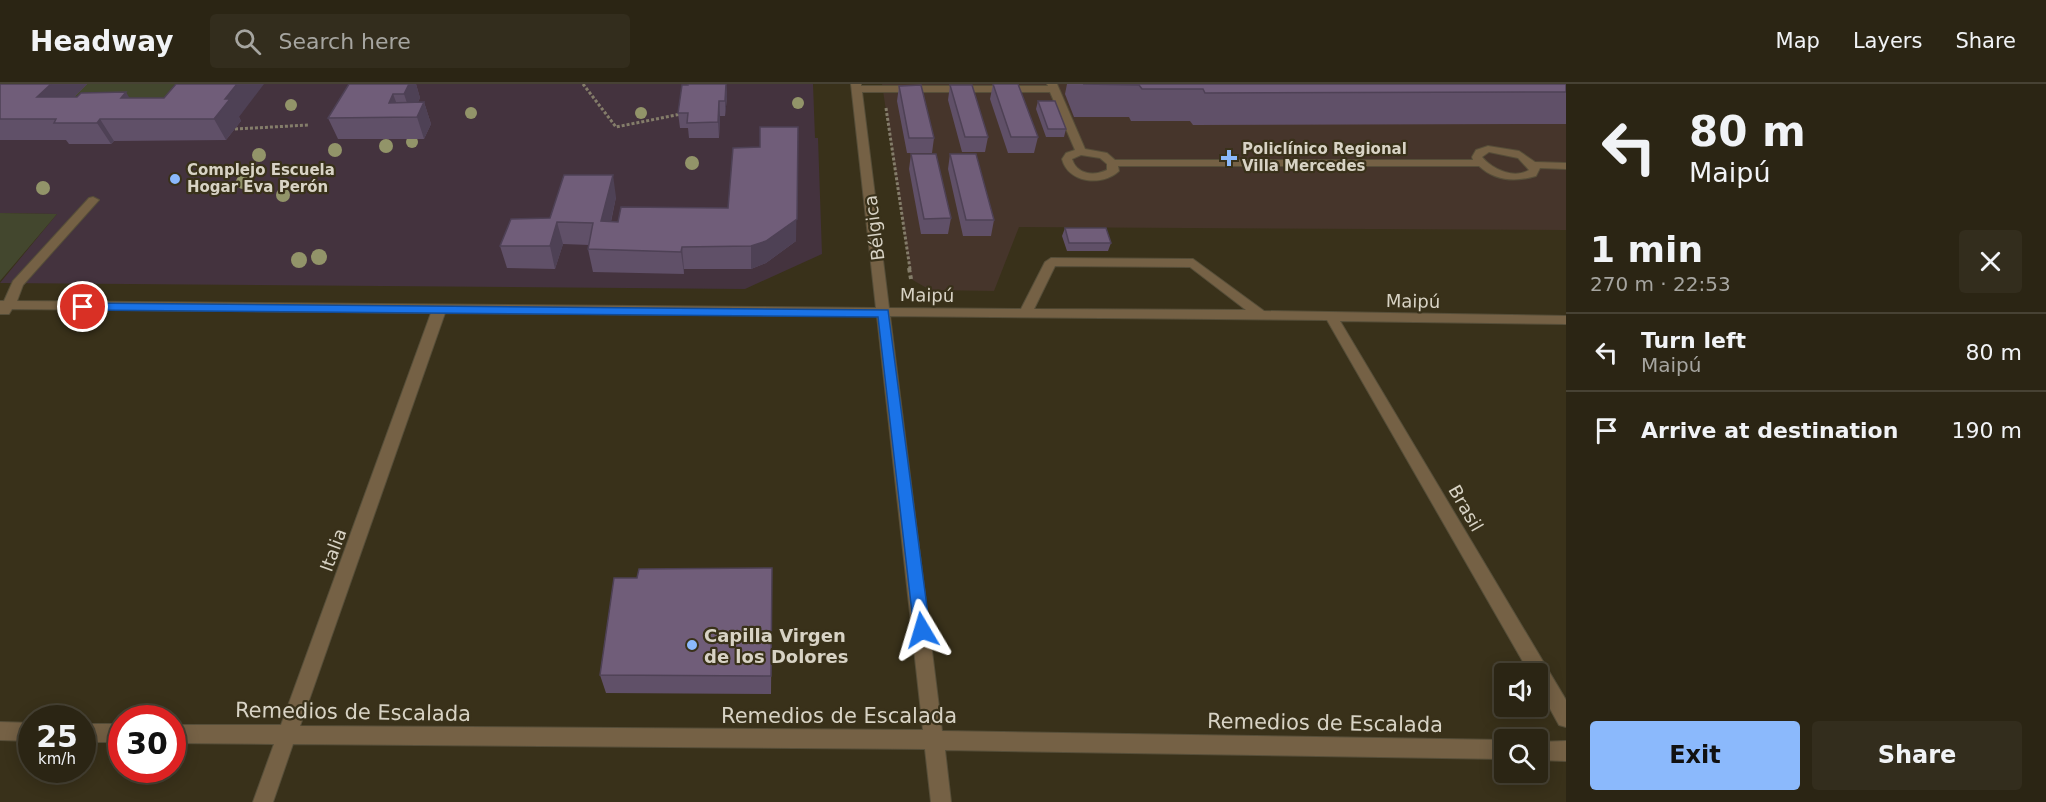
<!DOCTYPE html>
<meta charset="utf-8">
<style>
body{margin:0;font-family:"DejaVu Sans",sans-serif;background:#332d1d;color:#f1f3f6;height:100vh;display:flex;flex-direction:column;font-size:22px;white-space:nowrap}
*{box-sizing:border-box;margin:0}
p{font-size:20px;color:#a6a5a0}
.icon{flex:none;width:33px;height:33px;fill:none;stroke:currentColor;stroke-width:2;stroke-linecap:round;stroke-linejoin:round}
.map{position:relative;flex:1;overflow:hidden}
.details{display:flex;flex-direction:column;background:#2b2514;width:480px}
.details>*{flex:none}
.banner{background:#2b2514;color:#f1f3f6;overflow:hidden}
.controls{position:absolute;left:1494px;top:579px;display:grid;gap:12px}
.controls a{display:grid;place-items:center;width:54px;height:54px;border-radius:6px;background:#2b2514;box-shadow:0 3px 15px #0003,0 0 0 2px #474234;font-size:30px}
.speed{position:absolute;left:18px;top:621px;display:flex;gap:12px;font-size:30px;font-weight:700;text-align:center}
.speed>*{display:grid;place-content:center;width:78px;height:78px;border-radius:50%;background:#2b2514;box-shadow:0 3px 15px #0003,0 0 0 2px #474234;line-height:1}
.speed small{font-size:15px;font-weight:400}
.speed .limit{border:9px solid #d22;background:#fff;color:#111}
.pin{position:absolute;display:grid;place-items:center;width:51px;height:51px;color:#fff;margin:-26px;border:3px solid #fff;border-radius:50%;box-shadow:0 2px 6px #0007}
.me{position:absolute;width:66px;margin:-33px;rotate:353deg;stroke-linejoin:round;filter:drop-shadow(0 0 4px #0008)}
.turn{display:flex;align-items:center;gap:21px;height:126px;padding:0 24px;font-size:27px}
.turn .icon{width:78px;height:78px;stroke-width:2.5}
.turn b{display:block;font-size:42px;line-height:51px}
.round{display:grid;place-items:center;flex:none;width:63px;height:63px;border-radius:6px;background:#332d1d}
.overview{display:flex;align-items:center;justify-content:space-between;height:102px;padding:0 24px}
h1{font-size:36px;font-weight:700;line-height:45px}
.action{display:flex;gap:12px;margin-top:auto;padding:12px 24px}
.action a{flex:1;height:69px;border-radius:6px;background:#8bb9fc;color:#111;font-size:24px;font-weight:700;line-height:69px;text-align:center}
.action a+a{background:#332d1d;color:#f1f3f6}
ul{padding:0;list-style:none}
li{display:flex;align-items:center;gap:18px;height:78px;padding:0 24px;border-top:2px solid #474234}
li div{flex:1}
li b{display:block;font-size:22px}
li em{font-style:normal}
header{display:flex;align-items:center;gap:36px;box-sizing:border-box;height:84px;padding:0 30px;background:#2b2514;border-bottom:2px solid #474234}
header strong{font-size:28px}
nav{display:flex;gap:33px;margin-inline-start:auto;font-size:21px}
.search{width:420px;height:54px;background:#332d1d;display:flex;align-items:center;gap:15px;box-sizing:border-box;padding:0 21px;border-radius:6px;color:#a6a5a0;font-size:22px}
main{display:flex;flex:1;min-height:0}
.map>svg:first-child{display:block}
</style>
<header>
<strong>Headway</strong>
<div class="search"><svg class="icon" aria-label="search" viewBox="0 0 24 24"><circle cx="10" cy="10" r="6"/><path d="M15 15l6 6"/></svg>Search here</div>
<nav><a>Map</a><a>Layers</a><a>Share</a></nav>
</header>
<main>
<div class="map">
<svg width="1566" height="718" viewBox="0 0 1566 718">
<rect width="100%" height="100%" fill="#39311a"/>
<path fill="#44333e" d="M0 0H813L815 54H818L822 170 745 205 0 199 57 130 0 129Z"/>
<path fill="#46352b" d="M882 0H1566V146L1019 143 994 207 930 206 911 195Z"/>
<path fill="#43472e" d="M87 0H205L176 35 52 34Z
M0 129 57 130 0 197Z"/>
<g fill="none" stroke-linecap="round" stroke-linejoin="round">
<defs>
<path id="minor" d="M851 0H861V2H1048L1047 0H1057L1085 65 1107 69 1115 76H1473L1472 73 1476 66 1488 62 1519 67 1535 78 1566 79V85L1540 84 1536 92C1516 98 1495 97 1479 82H1118L1119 87C1102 103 1068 99 1062 75L1066 69 1075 66 1050 8H862L889 224 1021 225 1045 178 1051 174 1193 175 1264 227 1566 232V240L1340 237 1566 616V643L1559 641 1538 603V590H1530L1327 236 890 232 942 647 1504 656V675L945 666 951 718H931L925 665 293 660 273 718H253L274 660 172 659V641H281L431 229 12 225 9 230H0V217H4L13 197 89 114 93 113 99 116 23 201 17 217 876 224ZM1489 68 1518 74 1529 86C1514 95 1493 86 1482 73ZM1081 71 1100 74 1107 80V86C1094 92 1077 91 1072 75ZM1055 182 1190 183 1246 226 1034 225ZM445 229 877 232 923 646 300 642Z
M0 638 32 639V657L0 656Z
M82 640H122V658H82Z
M1566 657V677L1538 676V658Z"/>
</defs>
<use href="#minor" stroke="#564e39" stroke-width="2"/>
<path stroke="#847d6a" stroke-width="3" stroke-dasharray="3 2" stroke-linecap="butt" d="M583 0 616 43 681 30
M886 24 910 185
M235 45 309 41"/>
<path stroke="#847d6a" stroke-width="4" stroke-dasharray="4.5 3" stroke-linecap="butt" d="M909 184 911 195"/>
<use href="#minor" fill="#756145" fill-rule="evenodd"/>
</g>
<g fill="#929469">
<circle cx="798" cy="19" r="6"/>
<circle cx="291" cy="21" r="6"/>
<circle cx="471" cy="29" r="6"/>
<circle cx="641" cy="29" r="6"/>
<circle cx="412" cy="58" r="6"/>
<circle cx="386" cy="62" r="7"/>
<circle cx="335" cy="66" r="7"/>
<circle cx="259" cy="71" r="7"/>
<circle cx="692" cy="79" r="7"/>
<circle cx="243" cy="98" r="7"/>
<circle cx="43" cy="104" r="7"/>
<circle cx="283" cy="111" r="7"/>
<circle cx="319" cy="173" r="8"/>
<circle cx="299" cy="176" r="8"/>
</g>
<path fill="#605068" d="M0 0H87L74 13 129 14 239 33 241 37 226 56 114 57 111 60H69L66 56H0Z
M416 0 420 14 418 18H424L431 40 424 55H338L328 34Z
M726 0 727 13 725 32H720L719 54H689L688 44H680L678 29Z
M993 0 1038 53 1034 69H1008L990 15Z
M1067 0H1566V40L1193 41 1190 37H1131L1129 33H1074L1065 10Z
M950 1 988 53 985 68H962L948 16Z
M899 2 934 54 932 69H907L897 17Z
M1038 17 1066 45 1064 53H1046L1036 25Z
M911 70 951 134 948 150H921L909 85Z
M950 70 994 136 991 152H963L948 85Z
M616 113 611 138 796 157 766 179 751 185H684V190L593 188 588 165 589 161 563 160 555 185 507 184 500 162 550 134Z
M1065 144 1111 159 1108 167H1067L1062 152Z
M772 504 771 610 606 609 600 591Z"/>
<path fill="#4e4155" d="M51 0H87L52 34 37 13Z
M237 0H264L239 33 241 37 226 56 214 35 225 15Z
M409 0H416L420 14 411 31 404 10Z
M726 0 727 13 725 32V17Z
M126 8 139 30 121 14Z
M393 10 401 31 389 19Z
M719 17 720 32 719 54 718 38Z
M424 18 431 40 424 55 417 33Z
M100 35 114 57 111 60 97 39Z
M798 43 796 157 766 179 751 185V162Z
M613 91 616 113 606 160 601 137Z
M557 138 563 160 555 185 550 162Z
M682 163 684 185V190L681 168Z"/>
<path fill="#705d79" stroke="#4e4155" stroke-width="1.5" d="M0 0H51L37 13H77L81 9 126 8 121 14H164L176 0H237L225 15H230L214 35H100L97 39H54L56 35H0Z
M349 0H409L404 10H393L389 19 424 18 417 33 328 34Z
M688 0H726L725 17H719L718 38 687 39 688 29H678L682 1H688Z
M993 0H1018L1038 53H1011Z
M1083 0H1566V8L1205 9 1203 5H1142L1139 1Z
M921 1 934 54H909L899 2Z
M950 1H972L988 53H965Z
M1038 17H1055L1066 45H1048Z
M760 43H798L797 135 766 157 751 162 682 163 681 168 588 165 593 139 557 138 550 162H500L511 135 550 134 564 91H613L601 137 618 138 621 123 728 124 733 64 760 63Z
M911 70H936L951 134 924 135Z
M950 70H976L994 136H966Z
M1065 144H1106L1111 159H1069Z
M772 484 771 592 600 591 614 494H637L639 485Z"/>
<path fill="#1a73e8" stroke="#114b97" stroke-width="1.5" d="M83 219 888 226 930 546 928 551 922 553 916 551 914 546 878 233 79 226 77 223Z"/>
<g fill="#8bb9fc" stroke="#39311a" stroke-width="2">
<path d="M1226 65h6v6h6v6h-6v6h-6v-6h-6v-6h6z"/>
<circle cx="175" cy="95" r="6"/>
<circle cx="692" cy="561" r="6"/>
</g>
<g text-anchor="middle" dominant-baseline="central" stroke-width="4.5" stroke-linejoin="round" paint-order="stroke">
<g font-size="15" font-weight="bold" fill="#d8d3c5" stroke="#39311a" text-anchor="start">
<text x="1242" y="65">Policlínico Regional<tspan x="1242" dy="17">Villa Mercedes</tspan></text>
<text x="187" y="86">Complejo Escuela<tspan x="187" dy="17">Hogar Eva Perón</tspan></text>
</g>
<g font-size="18" fill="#d8d3c5" stroke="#39311a">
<text transform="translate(874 144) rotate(-97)">Bélgica</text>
<text transform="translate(927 211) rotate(1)">Maipú</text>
<text transform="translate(1413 217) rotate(1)">Maipú</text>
<text transform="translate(1466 424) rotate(60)">Brasil</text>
<text transform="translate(333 466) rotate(-70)">Italia</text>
</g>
<g font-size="18" font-weight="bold" fill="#d8d3c5" stroke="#39311a" text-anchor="start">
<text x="704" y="551">Capilla Virgen<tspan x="704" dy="21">de los Dolores</tspan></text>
</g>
<g font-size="21" fill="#d8d3c5" stroke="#39311a">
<text transform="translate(353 628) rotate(1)">Remedios de Escalada</text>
<text x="839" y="632">Remedios de Escalada</text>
<text transform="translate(1325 639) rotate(1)">Remedios de Escalada</text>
</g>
</g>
</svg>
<div class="controls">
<a><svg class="icon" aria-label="sound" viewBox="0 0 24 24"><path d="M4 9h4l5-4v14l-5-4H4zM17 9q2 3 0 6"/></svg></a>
<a><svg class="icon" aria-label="search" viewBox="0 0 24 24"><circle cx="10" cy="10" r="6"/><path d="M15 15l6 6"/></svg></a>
</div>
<div class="speed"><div>25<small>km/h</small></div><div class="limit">30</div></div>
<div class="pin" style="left:83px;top:223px;background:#d93025"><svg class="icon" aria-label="arrive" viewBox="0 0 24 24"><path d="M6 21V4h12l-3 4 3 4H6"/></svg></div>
<svg class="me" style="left:922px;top:546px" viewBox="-20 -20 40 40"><path d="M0-17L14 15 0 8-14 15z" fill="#1a73e8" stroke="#fff" stroke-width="4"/></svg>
</div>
<section class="details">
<div class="banner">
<div class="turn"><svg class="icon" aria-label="left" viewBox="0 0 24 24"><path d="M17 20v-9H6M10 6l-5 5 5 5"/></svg><div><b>80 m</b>Maipú</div></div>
</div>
<div class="overview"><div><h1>1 min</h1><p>270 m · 22:53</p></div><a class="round"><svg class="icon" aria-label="close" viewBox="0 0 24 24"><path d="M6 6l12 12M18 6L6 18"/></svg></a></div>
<ul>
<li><svg class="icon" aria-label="left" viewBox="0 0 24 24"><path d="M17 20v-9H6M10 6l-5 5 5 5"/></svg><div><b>Turn left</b><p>Maipú</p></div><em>80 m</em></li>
<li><svg class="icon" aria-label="arrive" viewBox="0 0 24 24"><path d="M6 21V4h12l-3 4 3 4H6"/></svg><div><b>Arrive at destination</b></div><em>190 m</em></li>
</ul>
<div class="action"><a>Exit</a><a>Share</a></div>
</section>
</main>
